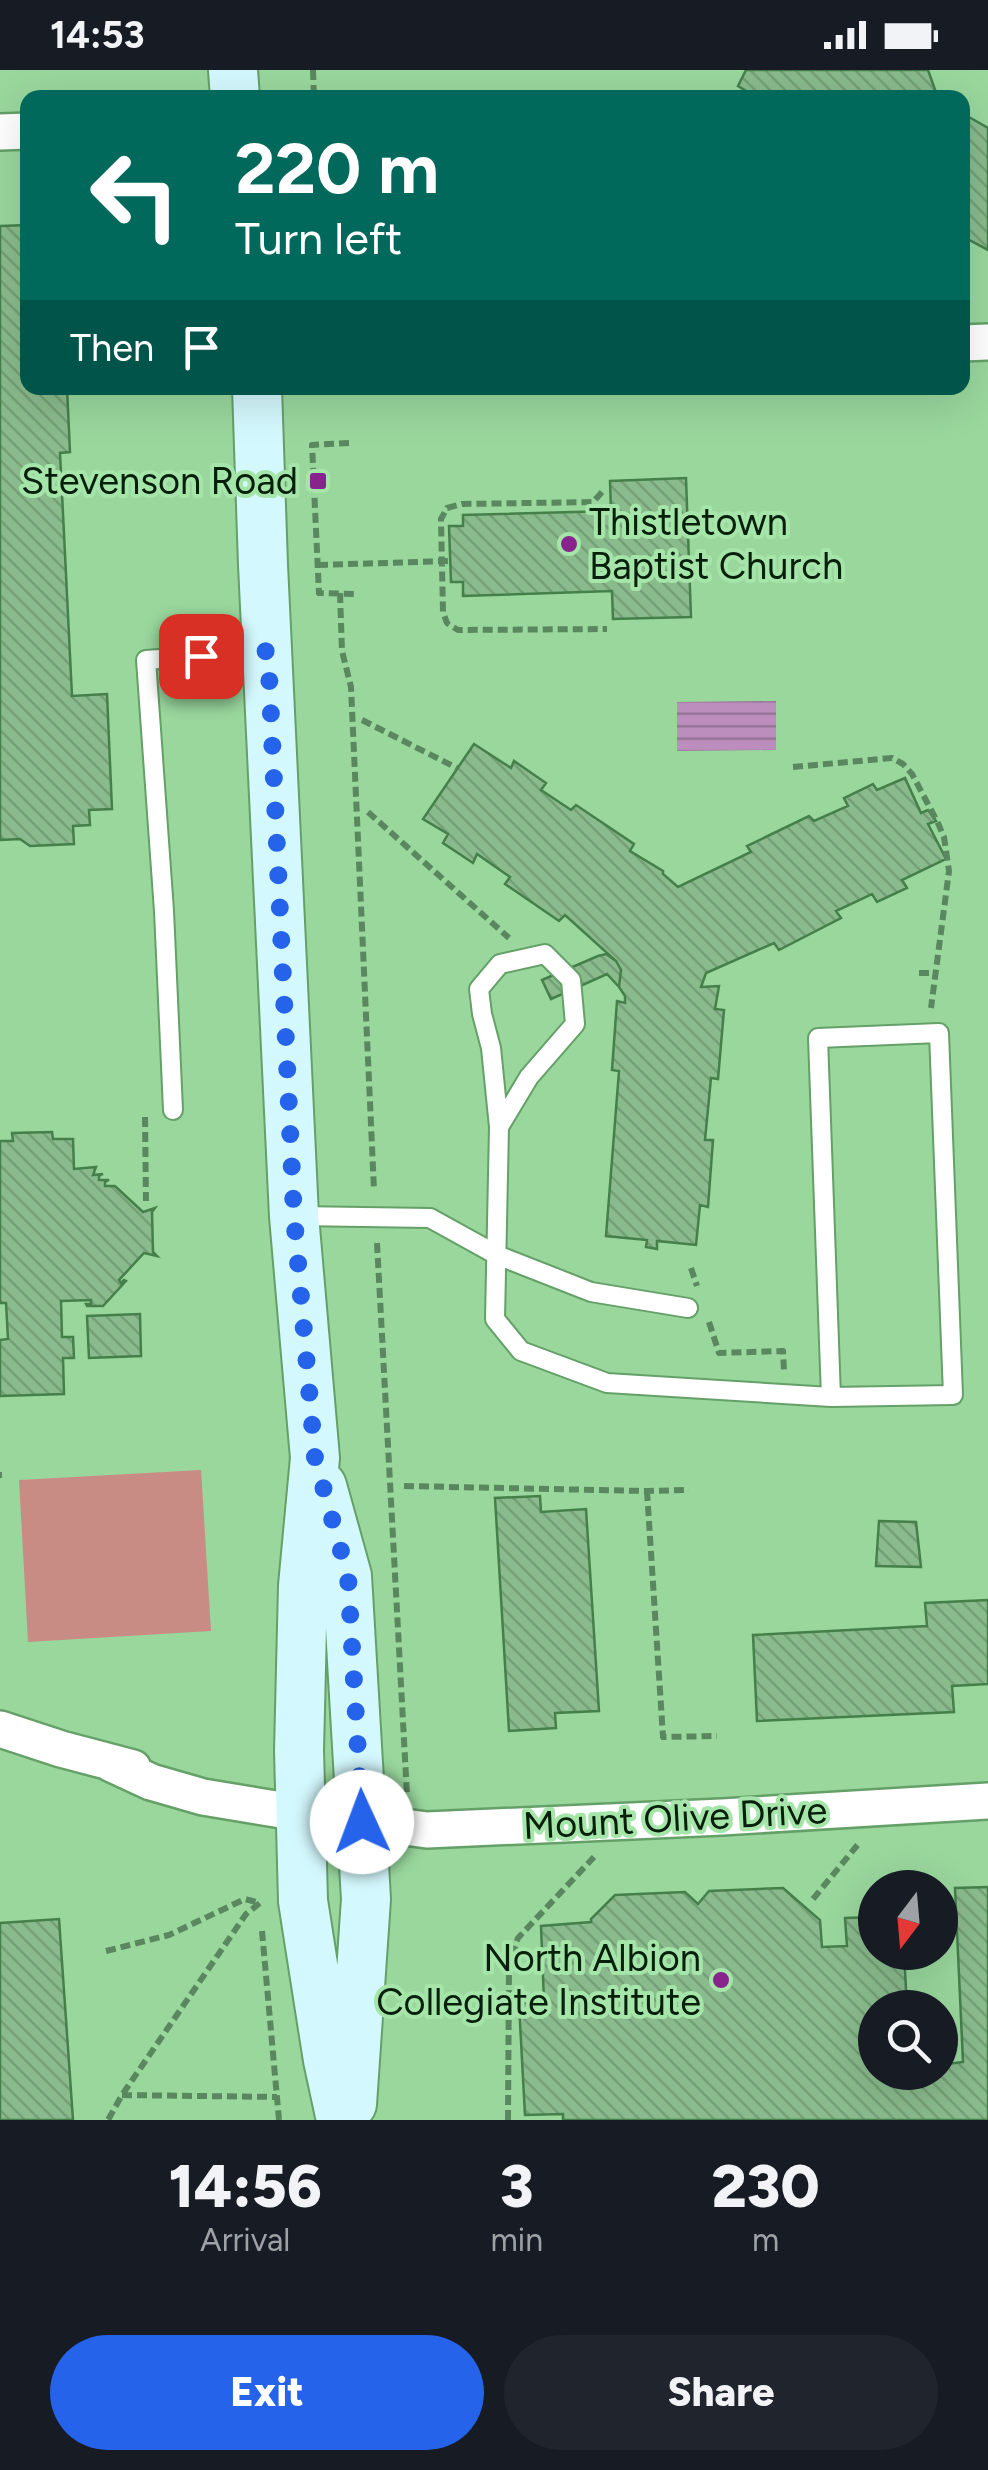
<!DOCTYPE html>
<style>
body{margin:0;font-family:Figtree,sans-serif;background:#20242c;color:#f1f3f6;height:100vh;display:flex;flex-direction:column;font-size:38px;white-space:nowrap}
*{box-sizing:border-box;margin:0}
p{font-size:32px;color:#9ea1a6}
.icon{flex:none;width:55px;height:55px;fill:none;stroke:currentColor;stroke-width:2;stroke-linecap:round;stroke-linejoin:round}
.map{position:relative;height:2050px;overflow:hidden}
.panel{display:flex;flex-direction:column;background:#171b24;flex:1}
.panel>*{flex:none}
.banner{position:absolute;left:20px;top:20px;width:950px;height:305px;border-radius:20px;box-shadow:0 10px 40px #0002;background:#00695c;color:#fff;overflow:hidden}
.needle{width:65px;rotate:196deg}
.fabs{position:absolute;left:858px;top:1800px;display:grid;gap:20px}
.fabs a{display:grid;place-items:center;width:100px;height:100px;border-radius:50%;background:#171b24;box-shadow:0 10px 40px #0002;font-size:50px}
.pin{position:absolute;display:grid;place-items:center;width:85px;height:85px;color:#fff;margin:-42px;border-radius:20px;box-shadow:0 5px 15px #0006}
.me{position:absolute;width:110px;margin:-55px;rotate:358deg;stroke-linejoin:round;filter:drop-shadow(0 0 8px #0008)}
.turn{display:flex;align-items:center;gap:35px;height:210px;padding:0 50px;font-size:45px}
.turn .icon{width:130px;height:130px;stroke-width:2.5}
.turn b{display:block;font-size:70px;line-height:85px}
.then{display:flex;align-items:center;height:95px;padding:0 50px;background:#0003;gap:20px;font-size:38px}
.eta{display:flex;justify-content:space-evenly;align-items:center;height:170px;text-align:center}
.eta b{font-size:60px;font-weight:800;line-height:70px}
.button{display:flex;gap:20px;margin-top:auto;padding:20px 50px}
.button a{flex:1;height:115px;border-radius:60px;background:#2563eb;color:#fff;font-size:40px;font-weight:800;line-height:115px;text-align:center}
.button a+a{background:#20242c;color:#f1f3f6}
.status{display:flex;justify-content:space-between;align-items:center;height:70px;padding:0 50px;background:#171b24;direction:ltr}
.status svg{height:28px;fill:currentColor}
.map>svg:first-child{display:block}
</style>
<div class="status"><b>14:53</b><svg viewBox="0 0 49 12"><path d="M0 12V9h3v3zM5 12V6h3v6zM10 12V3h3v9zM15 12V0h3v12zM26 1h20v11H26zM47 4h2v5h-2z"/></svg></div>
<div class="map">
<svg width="988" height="2050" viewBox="0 0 988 2050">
<defs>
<pattern id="water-rules" width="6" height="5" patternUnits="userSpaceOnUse" patternTransform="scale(2.5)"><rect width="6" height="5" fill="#bc8ebd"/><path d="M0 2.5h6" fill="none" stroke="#977498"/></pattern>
<pattern id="building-back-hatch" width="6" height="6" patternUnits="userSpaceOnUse" patternTransform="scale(2.5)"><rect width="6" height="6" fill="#89bb8c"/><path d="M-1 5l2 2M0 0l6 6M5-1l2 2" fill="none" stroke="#75a077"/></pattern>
</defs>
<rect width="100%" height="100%" fill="#99d79d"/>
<path fill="#c98c85" d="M201 1400 211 1561 28 1572 19 1410Z"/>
<path fill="url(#water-rules)" d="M776 631V680L677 681V632Z"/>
<path fill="url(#building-back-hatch)" stroke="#45804b" stroke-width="2.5" d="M746 0H928L938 28H758L738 16Z
M962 43 988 58V180L962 166Z
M28 155V318H67L70 382 60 383 72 626 107 624 112 739 89 740 90 755 73 756 74 774 30 776 20 769 0 770V156Z
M686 408 691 547 613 549 612 521 463 526V512H451L449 456H463V445L611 441 610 411Z
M474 674 511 698 514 691 546 713 541 720 571 740 576 735 634 774 630 781 663 801V804L678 817 751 782 747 776 809 746 814 751 848 736 844 728 873 714 877 720 905 708 921 743 928 740 936 751 928 754 946 789 902 810 907 818 877 832 872 824 836 841 841 848 779 880 774 873 706 903 701 917 719 916 715 939 724 940 718 1009 711 1008 705 1070H713L708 1137 700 1135 696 1175 657 1171V1179L646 1177 647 1170 606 1166 619 1001 612 1000 617 931 625 933V926L619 917 621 900 616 891 565 845 559 851 505 814 510 807 477 784 473 793 443 773 448 764 423 749Z
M606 884 616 891 621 900 619 917 607 904 551 929 542 910 598 886Z
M52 1062 53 1069H73L74 1099 96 1097 93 1105 103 1104 99 1106V1110H109L105 1112V1116H115L143 1142 155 1138 152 1142 153 1182 157 1186 144 1183 119 1210 121 1213 124 1210 126 1211 103 1236H87L86 1234H91V1230L61 1231 62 1267H73L74 1288H63L64 1324 0 1326V1270L8 1269 6 1233H0V1071H13L12 1063Z
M140 1244 141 1286 89 1288 87 1246Z
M540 1426 541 1442 586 1439 599 1641 555 1643 556 1658 509 1661 495 1428Z
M879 1451 916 1452 921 1497 876 1496Z
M988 1530V1614L952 1616 954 1642 757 1651 753 1565 927 1556 925 1533Z
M988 1817V2050H563V2044L525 2045 519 1934 544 1932 541 1856 591 1852V1849L615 1825 685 1822 698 1834 709 1821 783 1818 820 1850 822 1877 847 1876 845 1848 875 1847V1882H904L907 1938H875V2002H940V1987L946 1986 947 1994 963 1992 955 1818Z
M59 1849 73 2050H0V1853Z"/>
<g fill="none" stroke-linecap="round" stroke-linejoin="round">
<defs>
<path id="service" d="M173 1040 164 841 146 590 268 581
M499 1057 529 1007 575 954 571 910 545 884 500 894 479 919 482 944 491 978 499 1057 495 1249 521 1281 607 1313 831 1327 953 1325 939 963 818 968 831 1327
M296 1146 430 1148 497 1185 591 1222 688 1238"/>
<path id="minor" d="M0 62 28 61
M962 273 988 272
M0 1659 61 1679 133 1698
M110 1693 151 1712 203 1727 300 1743 427 1760 722 1747 988 1731"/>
<path id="secondary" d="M233 0 235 28
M257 318 263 495 294 1146 315 1388 303 1516 299 1680 303 1831 328 1990 341 2050
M322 1416 347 1506 366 1829 352 2034"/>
</defs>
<use href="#service" stroke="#64a068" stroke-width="22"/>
<use href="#minor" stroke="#64a068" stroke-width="40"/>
<use href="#secondary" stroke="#64a068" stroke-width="52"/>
<path stroke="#5a885e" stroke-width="6" stroke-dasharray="10 5" stroke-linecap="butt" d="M313 0 314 28
M349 373 312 375 319 523 357 524
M602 422 593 432 462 434 447 438 441 449 443 542 447 553 458 560 607 559
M318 495 450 491
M340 523 342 581 351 617 374 1120
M362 650 457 698
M793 697 892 688 903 694 912 704 937 751 944 767 949 801 931 938
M368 742 509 868
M919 903H936
M145 1047 146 1131
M377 1173 407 1725
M691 1198 697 1216
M709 1252 719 1283 783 1281 784 1301
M0 1405H2
M404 1416 647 1421 689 1420
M647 1421 663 1667 717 1666
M813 1829 860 1772
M262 1861 279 2050
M106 1881 169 1865 245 1829 260 1833 246 1844 122 2025 108 2050
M122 2025 277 2027
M508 2050 509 1895 518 1868 594 1787"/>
<use href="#service" stroke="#fff" stroke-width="18"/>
<use href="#minor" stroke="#fff" stroke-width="35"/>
<use href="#secondary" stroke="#d3f8fd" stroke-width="48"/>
</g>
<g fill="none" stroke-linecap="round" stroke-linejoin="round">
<path stroke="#2563eb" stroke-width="18" stroke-dasharray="0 32.4" d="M201 586 268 581 294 1146 315 1388 348 1506 362 1752"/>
</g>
<g fill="#88258d" stroke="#a6e5a9" stroke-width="4">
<rect x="308" y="401" width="20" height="20" rx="5"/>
<circle cx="569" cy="474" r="10"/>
<circle cx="721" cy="1910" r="10"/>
</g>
<g text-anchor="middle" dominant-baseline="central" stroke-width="8" stroke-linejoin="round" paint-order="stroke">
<g font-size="38" fill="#07200b" stroke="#a6e5a9" text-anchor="end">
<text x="298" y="411">Stevenson Road</text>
<text x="589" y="452" text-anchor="start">Thistletown<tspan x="589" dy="44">Baptist Church</tspan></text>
<text x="701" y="1888">North Albion<tspan x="701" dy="44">Collegiate Institute</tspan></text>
</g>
<g font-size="38" fill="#07200b" stroke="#a6e5a9">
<text transform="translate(675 1748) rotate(-3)">Mount Olive Drive</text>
</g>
</g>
</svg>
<div class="fabs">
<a><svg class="needle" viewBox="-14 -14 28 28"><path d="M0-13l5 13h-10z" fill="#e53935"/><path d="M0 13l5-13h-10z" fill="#9ea1a6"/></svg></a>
<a><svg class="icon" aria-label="search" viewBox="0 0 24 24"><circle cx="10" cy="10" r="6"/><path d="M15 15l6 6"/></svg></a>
</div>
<div class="pin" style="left:201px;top:586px;background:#d93025"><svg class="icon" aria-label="arrive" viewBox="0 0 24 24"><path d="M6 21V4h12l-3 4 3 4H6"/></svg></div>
<svg class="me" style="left:362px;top:1752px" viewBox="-20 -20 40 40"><circle r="19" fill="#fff"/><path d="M0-13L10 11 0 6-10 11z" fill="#2563eb"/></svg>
<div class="banner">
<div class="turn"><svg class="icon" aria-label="left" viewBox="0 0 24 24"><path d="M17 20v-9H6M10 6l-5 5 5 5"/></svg><div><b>220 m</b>Turn left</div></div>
<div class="then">Then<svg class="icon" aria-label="arrive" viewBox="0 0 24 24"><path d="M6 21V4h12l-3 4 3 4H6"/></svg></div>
</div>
</div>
<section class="panel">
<div class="eta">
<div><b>14:56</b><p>Arrival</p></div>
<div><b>3</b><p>min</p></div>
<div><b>230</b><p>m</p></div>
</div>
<div class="button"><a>Exit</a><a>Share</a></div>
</section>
